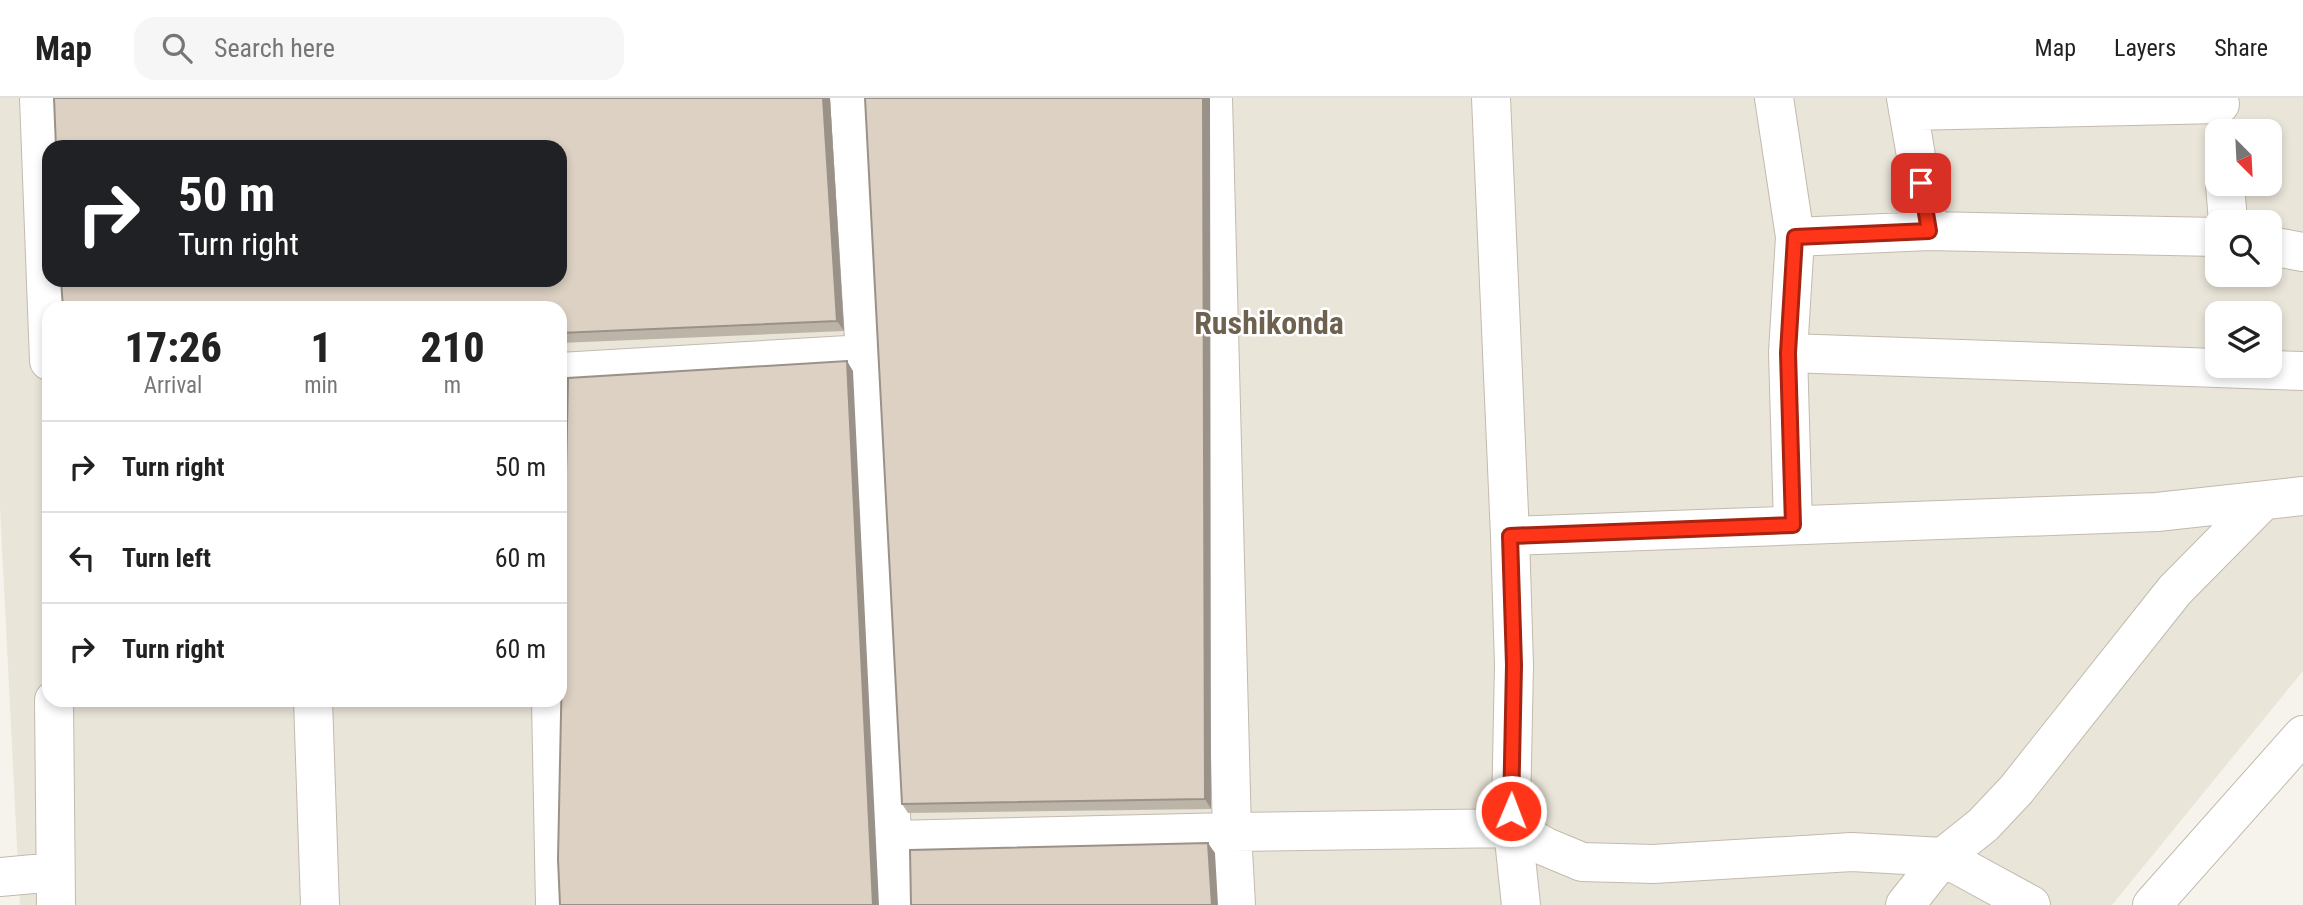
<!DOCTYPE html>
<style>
body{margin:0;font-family:"Roboto Condensed",sans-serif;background:#f6f6f6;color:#222;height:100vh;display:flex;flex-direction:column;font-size:26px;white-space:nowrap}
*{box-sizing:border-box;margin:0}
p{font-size:23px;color:#767676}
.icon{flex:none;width:38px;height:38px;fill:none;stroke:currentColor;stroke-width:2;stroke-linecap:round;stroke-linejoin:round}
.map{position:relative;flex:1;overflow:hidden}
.drawer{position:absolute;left:42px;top:203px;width:525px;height:406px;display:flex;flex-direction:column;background:#fff;border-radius:21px;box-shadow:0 4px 10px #0003}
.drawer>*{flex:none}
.banner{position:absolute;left:42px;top:42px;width:525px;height:147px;border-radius:21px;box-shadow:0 4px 10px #0003;background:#202124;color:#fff;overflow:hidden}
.needle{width:46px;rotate:156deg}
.fabs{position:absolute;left:2205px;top:21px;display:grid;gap:14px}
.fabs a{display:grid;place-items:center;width:77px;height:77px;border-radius:14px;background:#fff;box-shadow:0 4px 10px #0003;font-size:35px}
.pin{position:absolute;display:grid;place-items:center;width:60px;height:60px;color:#fff;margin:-30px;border-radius:14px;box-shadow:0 4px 10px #0006}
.me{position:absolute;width:77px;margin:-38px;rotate:1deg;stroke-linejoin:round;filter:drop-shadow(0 0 5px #0008)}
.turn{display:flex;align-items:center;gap:24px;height:147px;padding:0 21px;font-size:32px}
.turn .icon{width:91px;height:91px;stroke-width:2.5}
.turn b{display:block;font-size:49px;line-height:60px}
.eta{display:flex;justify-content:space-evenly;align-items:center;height:119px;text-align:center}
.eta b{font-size:42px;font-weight:800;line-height:49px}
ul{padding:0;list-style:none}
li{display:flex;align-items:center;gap:21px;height:91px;padding:0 21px;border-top:2px solid #e0e0e0}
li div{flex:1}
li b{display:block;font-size:26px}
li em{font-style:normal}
header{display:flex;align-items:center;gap:42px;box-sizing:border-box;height:98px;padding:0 35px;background:#fff;border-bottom:2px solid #e0e0e0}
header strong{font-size:33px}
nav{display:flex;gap:38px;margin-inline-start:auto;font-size:24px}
.search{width:490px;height:63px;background:#f6f6f6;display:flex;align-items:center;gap:18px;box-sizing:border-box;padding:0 24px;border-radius:21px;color:#767676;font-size:26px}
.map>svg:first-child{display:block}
</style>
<header>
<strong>Map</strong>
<div class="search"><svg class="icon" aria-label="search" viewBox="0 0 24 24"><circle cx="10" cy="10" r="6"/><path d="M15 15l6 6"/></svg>Search here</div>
<nav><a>Map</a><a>Layers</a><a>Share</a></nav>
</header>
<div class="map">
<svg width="2303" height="807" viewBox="0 0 2303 807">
<rect width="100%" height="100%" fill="#f6f3ec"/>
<path fill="#eae5d9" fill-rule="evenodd" d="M0 0H2303V573L2112 807H20L0 410ZM2217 33H2270V86H2217ZM49 49H560V182H49ZM2217 124H2270V177H2217ZM49 210H560V602H49ZM2217 215H2270V268H2217Z"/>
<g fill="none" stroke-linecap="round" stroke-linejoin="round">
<defs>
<path id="minor" d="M39 0 49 263
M849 0 865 256 896 807
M1213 0 1232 734 1513 730 1546 749 1582 764 1653 766 1852 754 1943 759 2031 807
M1491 0 1510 438 1514 567 1511 713 1521 807
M1774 0 1795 139 1788 255 1793 427
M1906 0 1929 133
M1908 13 2220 6
M2225 86 2228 124
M1795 139 1929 133 2217 139
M2270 148 2303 154
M1788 255 2303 273
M560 274 865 256
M1510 438 2157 414 2303 398
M54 602 56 807
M313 602 320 807
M551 602 555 807
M893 742 1232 734 1236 807
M0 779 55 774
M1905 807 1943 759 1983 727 2016 692 2175 492 2263 403
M2152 807 2303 637"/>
</defs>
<use href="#minor" stroke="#c3baad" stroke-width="40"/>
<use href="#minor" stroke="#fff" stroke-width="38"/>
</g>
<path fill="#bdb4a8" d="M830 0 844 233 560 245V210Z
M865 0 1211 711 908 715 902 706Z"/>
<path fill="#9a9288" d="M823 0H830L844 233 837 223Z
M1203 0H1210L1211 711 1205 701Z
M847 263 853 273 879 807H873Z
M1208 745 1215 755 1218 807H1212Z"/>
<path fill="#dcd1c3" stroke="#9a9288" stroke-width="2" d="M54 0H823L837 223 560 235V210H63L61 182H560V49H56Z
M865 0H1203L1205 701 902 706Z
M847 263 873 807H560L558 761 568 280Z
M1208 745 1212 807H911L910 752Z"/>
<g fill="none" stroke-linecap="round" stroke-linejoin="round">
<defs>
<path id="route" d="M1511 713 1514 567 1510 438 1793 427 1788 255 1795 139 1929 133 1921 85"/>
</defs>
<use href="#route" stroke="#a62211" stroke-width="18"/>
<use href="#route" stroke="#ff351a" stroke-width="12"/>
</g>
<g text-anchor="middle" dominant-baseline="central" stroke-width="5" stroke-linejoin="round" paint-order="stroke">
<g font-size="32" font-weight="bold" fill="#6f614f" stroke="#fff">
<text x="1269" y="225">Rushikonda</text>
</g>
</g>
</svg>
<div class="fabs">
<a><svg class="needle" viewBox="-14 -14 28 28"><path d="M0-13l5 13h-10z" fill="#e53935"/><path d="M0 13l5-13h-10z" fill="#767676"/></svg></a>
<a><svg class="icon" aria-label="search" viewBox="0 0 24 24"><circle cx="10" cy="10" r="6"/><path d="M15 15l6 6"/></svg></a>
<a><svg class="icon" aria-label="layers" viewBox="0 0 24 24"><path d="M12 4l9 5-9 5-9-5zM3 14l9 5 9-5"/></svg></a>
</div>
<div class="pin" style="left:1921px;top:85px;background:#d93025"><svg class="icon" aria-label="arrive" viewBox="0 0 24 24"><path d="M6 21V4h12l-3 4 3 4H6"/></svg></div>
<svg class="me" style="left:1511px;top:713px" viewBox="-20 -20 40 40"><circle r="17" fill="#ff351a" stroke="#fff" stroke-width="3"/><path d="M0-11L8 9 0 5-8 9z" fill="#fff"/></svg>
<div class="banner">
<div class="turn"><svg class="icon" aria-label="right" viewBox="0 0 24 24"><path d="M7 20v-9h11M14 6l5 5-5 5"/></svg><div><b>50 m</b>Turn right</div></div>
</div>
<section class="drawer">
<div class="eta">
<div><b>17:26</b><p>Arrival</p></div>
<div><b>1</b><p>min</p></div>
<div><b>210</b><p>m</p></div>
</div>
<ul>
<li><svg class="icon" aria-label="right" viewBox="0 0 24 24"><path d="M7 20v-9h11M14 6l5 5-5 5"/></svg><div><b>Turn right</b></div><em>50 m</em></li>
<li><svg class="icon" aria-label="left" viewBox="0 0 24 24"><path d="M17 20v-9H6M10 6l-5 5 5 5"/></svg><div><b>Turn left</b></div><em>60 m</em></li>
<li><svg class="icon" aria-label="right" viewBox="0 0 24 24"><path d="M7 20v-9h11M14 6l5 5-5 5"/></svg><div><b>Turn right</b></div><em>60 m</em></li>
</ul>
</section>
</div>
